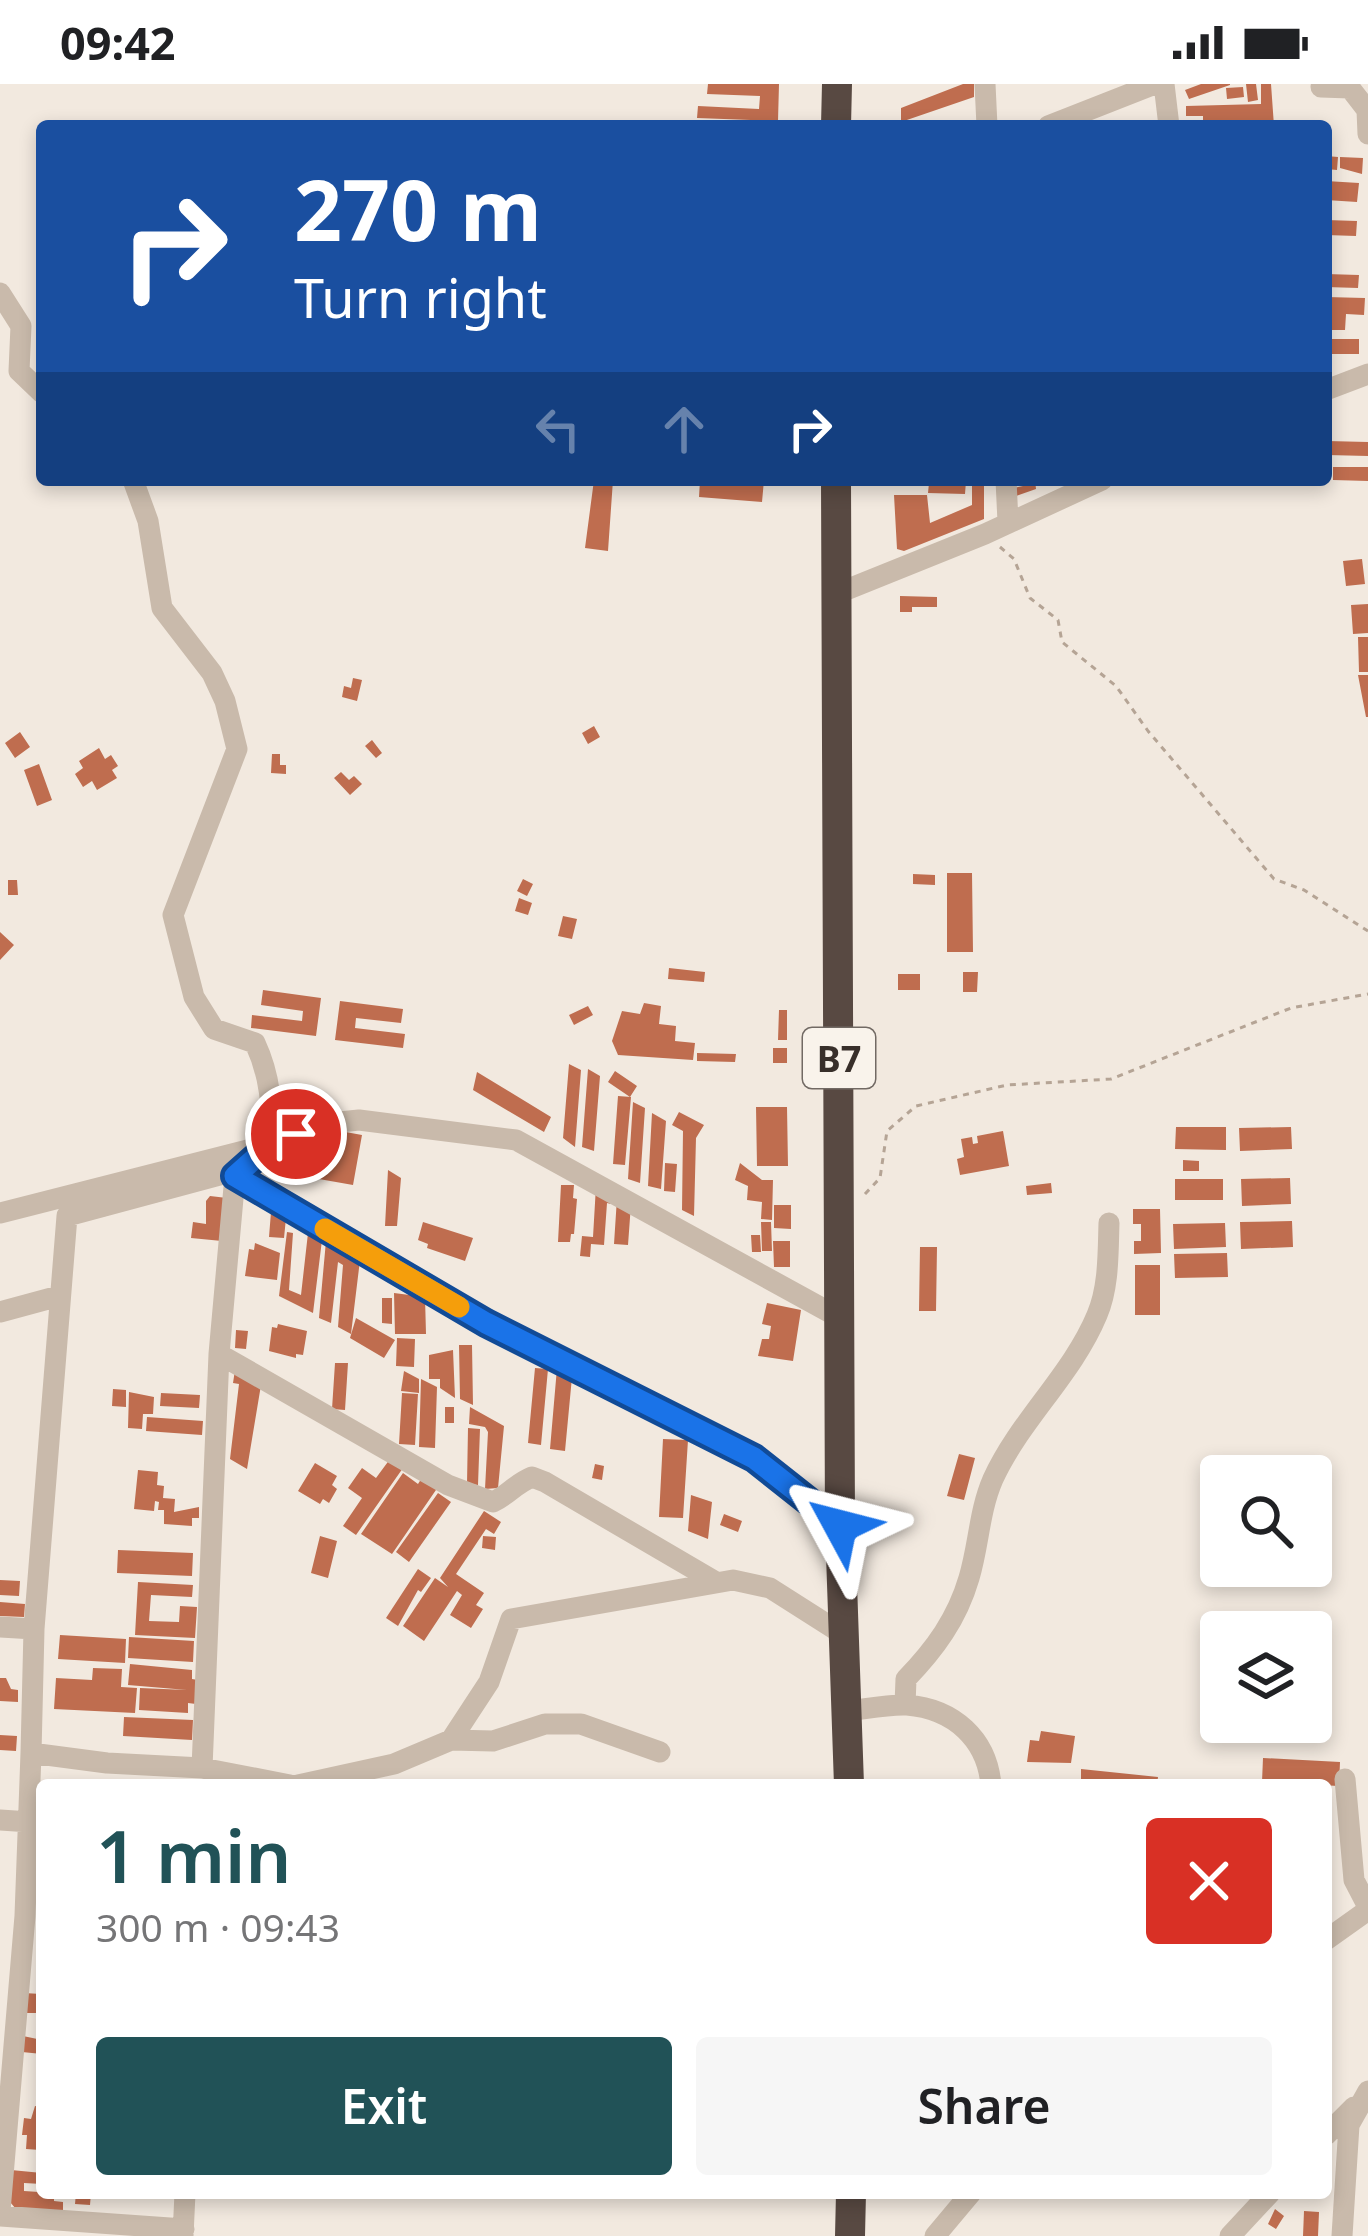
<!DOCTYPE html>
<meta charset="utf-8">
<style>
body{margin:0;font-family:"Noto Sans",sans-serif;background:#f6f6f6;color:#202124;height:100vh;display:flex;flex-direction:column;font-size:45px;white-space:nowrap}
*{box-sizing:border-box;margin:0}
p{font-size:39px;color:#757577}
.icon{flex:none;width:66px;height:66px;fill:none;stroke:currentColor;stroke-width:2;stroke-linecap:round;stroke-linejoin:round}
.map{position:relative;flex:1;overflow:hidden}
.side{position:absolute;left:36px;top:1695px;width:1296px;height:420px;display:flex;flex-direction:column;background:#fff;border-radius:12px;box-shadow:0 6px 18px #0003}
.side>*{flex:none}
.guide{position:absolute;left:36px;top:36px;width:1296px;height:366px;border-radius:12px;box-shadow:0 6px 18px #0003;background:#1a4fa0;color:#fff;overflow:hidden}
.controls{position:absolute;left:1200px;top:1371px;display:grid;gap:24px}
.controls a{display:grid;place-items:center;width:132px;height:132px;border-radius:12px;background:#fff;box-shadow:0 6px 18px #0003;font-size:60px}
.pin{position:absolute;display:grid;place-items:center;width:102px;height:102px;color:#fff;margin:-51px;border:6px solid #fff;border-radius:50%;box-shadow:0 3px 12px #0007}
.me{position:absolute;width:132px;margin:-66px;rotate:308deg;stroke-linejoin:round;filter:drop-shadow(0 0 9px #0008)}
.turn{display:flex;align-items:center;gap:42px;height:252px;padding:0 60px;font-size:54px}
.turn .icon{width:156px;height:156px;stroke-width:2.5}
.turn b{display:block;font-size:84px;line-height:102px}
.lanes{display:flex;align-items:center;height:114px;padding:0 60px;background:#0003;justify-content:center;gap:60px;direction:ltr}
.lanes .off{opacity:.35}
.round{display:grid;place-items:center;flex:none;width:126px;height:126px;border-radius:12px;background:#f6f6f6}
.headline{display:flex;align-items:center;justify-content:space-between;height:204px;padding:0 60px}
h1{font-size:72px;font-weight:600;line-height:90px;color:#215257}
.primary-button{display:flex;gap:24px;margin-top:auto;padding:24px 60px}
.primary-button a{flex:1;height:138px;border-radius:12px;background:#215257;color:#fff;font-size:48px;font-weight:600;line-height:138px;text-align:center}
.primary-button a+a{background:#f6f6f6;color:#202124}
.status{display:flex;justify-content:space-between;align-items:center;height:84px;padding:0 60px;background:#fff;direction:ltr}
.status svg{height:33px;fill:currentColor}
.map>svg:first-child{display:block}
</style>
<div class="status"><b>09:42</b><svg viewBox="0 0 49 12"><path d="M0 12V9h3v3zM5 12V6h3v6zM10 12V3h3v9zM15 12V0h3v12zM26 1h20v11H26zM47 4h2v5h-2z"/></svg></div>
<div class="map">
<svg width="1368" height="2152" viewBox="0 0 1368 2152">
<rect width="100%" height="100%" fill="#f2e9df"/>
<path fill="#bf6d4f" d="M708 0H779L778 37 697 34 698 22 759 25 760 12 707 10Z
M963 0H974V13L901 38V24Z
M1201 0H1230V1L1189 15 1185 6Z
M1246 0H1256L1258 16 1248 18Z
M1261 0H1271L1274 42H1203V32H1186V22L1261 20Z
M1243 3 1244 13 1227 15 1226 4Z
M695 37 728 38V42H695Z
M1326 72 1338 73 1337 86 1326 85Z
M1340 73 1363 74 1362 90 1340 84Z
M1326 97 1359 99 1357 118 1326 116Z
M1326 136 1357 137 1356 152 1326 151Z
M1326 190 1359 191 1358 204 1326 203Z
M1326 213 1365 214 1364 231 1346 230 1345 246H1326Z
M1326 255H1359V270H1326Z
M1327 357 1368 358V372L1327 371Z
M1333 383H1368V397L1333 396Z
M594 396H613L608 467 585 464Z
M700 396H764L762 418 699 413Z
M1022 396H1035L1036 405 1016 412 1014 404 1023 402Z
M966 397 965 410 928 409 929 399Z
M972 399H984V435L904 467 897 465 894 411H927L930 439 972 421Z
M1362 475 1365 500 1346 502 1343 477Z
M900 512 937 513V523H912V528H900Z
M1368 520V549L1353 550 1351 521Z
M1358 553H1368V588H1359Z
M1358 591H1368V633H1366Z
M353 594 362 596 357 617 342 613 344 602 351 604Z
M594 642 600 653 588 660 582 649Z
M20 648 30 663 15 674 5 659Z
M372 656 382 669 376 674 365 662Z
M99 664 105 675 111 671 118 682 112 686 117 694 97 706 92 697 83 703 75 690 83 684 79 677Z
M272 670H280V681H286V690L271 689Z
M39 680 52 716 37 722 24 686Z
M341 688 349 696 354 692 362 700 350 711 334 694Z
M947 789H972L973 868H947Z
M913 790 935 791V801L913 800Z
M523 795 533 800 527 812 517 807Z
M8 796H17L18 811H8Z
M519 814 532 819 528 831 515 827Z
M563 832 577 835 572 855 558 852Z
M0 848 14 861 0 876Z
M669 884 705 888 704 898 668 895Z
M963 888H978L977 908H963Z
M898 890H920V906H898Z
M263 906 321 914 316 952 251 944 252 931 302 937 303 927 261 921Z
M340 917 403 925 401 939 356 934 355 944 405 950 403 964 335 956Z
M644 919 661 922 659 940 676 942 675 957 695 959 693 976 618 971 612 957 622 927 640 930Z
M588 922 593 931 574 941 569 931Z
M779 926H787V956H778Z
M773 964H787V979H773Z
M697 969 736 970 735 978 697 977Z
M569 980 581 986 575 1063 563 1054Z
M588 985 600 992 594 1067 582 1063Z
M615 987 637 1002 630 1013 608 998Z
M477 988 551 1033 544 1048 473 1006Z
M618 1012 631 1013 625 1081 613 1080Z
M633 1018 645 1024 640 1099 628 1095Z
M756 1023H787L788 1082H757Z
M679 1028 704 1041 696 1054 694 1132 682 1126 683 1047 672 1041Z
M652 1029 666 1037 661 1105 648 1102Z
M1176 1043H1226V1066L1175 1065Z
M1291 1043 1292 1065 1240 1067 1239 1044Z
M329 1045 362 1051 353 1101 319 1095Z
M1003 1047 1009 1082 960 1091 957 1075 964 1073 961 1055 972 1053 973 1060 978 1059 977 1052Z
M1183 1076 1199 1077V1087H1183Z
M665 1079 677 1080 675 1108 664 1107Z
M740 1079 762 1096H773L772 1136 761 1135 762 1118 747 1116 748 1102 735 1096Z
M388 1086 401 1094 397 1142H385Z
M1290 1094 1291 1120 1242 1122 1241 1095Z
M1175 1095H1223V1116H1175Z
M1051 1099 1052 1109 1027 1111 1026 1102Z
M561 1101H574L573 1114 577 1115 574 1150H571L570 1158H558Z
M596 1102 611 1120 607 1119 604 1161 591 1160 590 1173 580 1172 582 1152 593 1153Z
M210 1112 227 1114 222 1157 191 1154 193 1138 206 1140V1117Z
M617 1114 631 1120 628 1161 614 1160Z
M774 1121H791V1145L774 1144Z
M1133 1125H1160L1161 1169 1134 1170V1157H1141V1140H1133Z
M271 1128 286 1134 284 1154 269 1153Z
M1292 1137 1293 1163 1241 1165 1240 1138Z
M423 1138 473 1154 465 1177 427 1164 428 1160 418 1156Z
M761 1138H771L772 1167H762Z
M1225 1139 1226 1163 1174 1165 1173 1140Z
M287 1148 293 1149 289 1206 301 1211 308 1149 322 1156 313 1229 279 1212Z
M751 1151H760L761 1168H752Z
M326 1157 360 1176 351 1250 338 1243 343 1181 338 1178 331 1239 319 1234Z
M773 1157H790V1183H774Z
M255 1159 280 1169 277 1196 245 1192 249 1165 254 1166Z
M920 1163H937L936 1227H919Z
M1227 1169 1228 1193 1175 1194 1174 1170Z
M1135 1181H1160V1231H1135Z
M394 1209 425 1213 426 1250H395Z
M382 1214H392V1240L382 1239Z
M767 1219 801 1226 793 1277 758 1272 762 1255H769L771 1242 762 1240Z
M356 1234 395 1256 384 1274 350 1254Z
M278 1240 307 1247 303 1271 296 1270V1274L269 1267 272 1243 277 1244Z
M236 1246 248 1247 246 1265 235 1264Z
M397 1254 415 1255 414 1283 396 1282Z
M459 1261H472L473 1321 460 1315Z
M453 1266 455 1314 440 1304V1295H429V1271Z
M335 1279H348L345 1326 332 1325Z
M535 1284 548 1285 541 1361 528 1359Z
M557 1284 572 1293 565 1367 550 1365Z
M235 1286 261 1301 247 1385 230 1375 239 1300 233 1299Z
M404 1287 419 1295V1309L401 1307Z
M421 1295 437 1303 435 1364 419 1363Z
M113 1305 126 1306V1323L112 1322Z
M129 1308 154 1313 153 1330H143L142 1345 128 1344Z
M161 1309 200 1311 199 1324 160 1322Z
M402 1309 418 1310 415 1361 399 1360Z
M445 1323H454V1339H445Z
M470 1323 504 1342 498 1404 485 1405 488 1348 485 1343 469 1340Z
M147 1333 203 1337 202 1351 146 1347Z
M468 1344 480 1345 478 1401 467 1400Z
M663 1355 688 1356 683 1434 659 1433Z
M959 1370 975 1374 964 1416 947 1412Z
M390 1375 403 1384 356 1451 343 1442 362 1414 348 1404 362 1384 376 1394Z
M315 1379 337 1392 332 1401 337 1405 329 1419 323 1415 320 1420 298 1407Z
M595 1380 604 1382 602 1396 592 1394Z
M138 1386 158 1388 157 1401 164 1402 163 1414 175 1415 174 1428 199 1423V1434H192V1442L164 1440V1426H158L159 1418 155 1417 154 1427 134 1425Z
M403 1389 418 1400 423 1392 438 1403 392 1470 361 1450Z
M438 1409 451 1418 409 1478 396 1468Z
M691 1411 712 1418 708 1455 688 1447Z
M484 1427 501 1438 494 1450 486 1445 456 1490 484 1509 476 1521 483 1525 471 1544 450 1531 462 1511 457 1507 424 1557 403 1542 435 1494 448 1503 440 1494Z
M724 1430 742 1437 738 1448 720 1441Z
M320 1452 337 1457 328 1494 311 1489Z
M483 1452 496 1453 495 1466 482 1464Z
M118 1466 193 1469 192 1492 117 1489Z
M418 1485 431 1494 421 1508 418 1506 398 1542 386 1534Z
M0 1496 20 1497 19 1512 0 1511Z
M138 1498 193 1501 192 1513 151 1511 149 1537 179 1538 180 1522 197 1523 195 1554 135 1551Z
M0 1518 25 1520 24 1533 0 1532Z
M60 1551 126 1555 125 1579 58 1575Z
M129 1553 194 1557 193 1578 128 1574Z
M130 1580 192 1586V1595L198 1596 196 1620 188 1619V1629L139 1626 140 1604 187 1606 128 1601Z
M93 1584 122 1585 121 1603 137 1604 135 1629 54 1625 56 1594 92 1596Z
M0 1594H6L11 1605 18 1606V1618L0 1617Z
M124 1633 193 1636 192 1656 123 1652Z
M1041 1647 1075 1652 1071 1679 1027 1678 1030 1656 1039 1657Z
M0 1651 17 1652 16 1667 0 1666Z
M1263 1674 1340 1678 1339 1702 1262 1698Z
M1081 1685 1158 1693 1157 1701H1081Z
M24 1909 41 1910V1929H23Z
M23 1952 42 1956V1970L22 1968Z
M35 2022 42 2023 40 2066 26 2065 27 2051H22L24 2034 31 2035Z
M11 2086 42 2089V2100L24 2099V2107L54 2109V2117L63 2118V2128L16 2125 10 2118Z
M76 2109H91L90 2121 75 2120Z
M1275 2125 1284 2132 1276 2145 1268 2140Z
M1304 2127 1319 2128 1318 2152H1303Z"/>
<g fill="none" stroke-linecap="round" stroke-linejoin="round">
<path stroke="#b5a495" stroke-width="3" stroke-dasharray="6 6" stroke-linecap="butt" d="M1000 463 1014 475 1030 514 1058 536 1062 558 1116 602 1148 647 1274 795 1304 806 1368 847
M865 1110 880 1094 887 1047 916 1022 1007 1001 1111 995 1291 924 1368 910"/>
<path stroke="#c9baab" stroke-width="21" d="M985 0 987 42
M1164 0 1169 42
M1321 3 1350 4 1367 26 1368 50
M1048 42 1155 0
M0 209 21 242 19 287 42 309
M1326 306 1368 290
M1006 396 1008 438
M836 510 985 450 1102 396
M0 1129 271 1060C273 1024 270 991 255 959L214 945 194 913 173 831 237 665 225 617 212 589 162 524 148 437 133 396
M0 1228 59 1212
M219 1270 448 1401 493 1418C508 1411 515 1400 532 1393L545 1398 716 1498
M0 1543 34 1545 67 1132 223 1090 235 1092 486 1239 754 1374 840 1442
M905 1621 906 1595C935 1565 957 1535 969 1494 979 1461 979 1427 993 1395 1020 1336 1072 1291 1097 1231 1109 1203 1108 1169 1109 1139
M848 1627C866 1625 888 1620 907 1621 954 1625 987 1655 991 1701
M451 1656 489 1598 511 1535 733 1496 770 1504 847 1553
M31 1669 34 1545
M202 1684 219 1270 235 1092 271 1060 320 1040 359 1036 516 1056 840 1234
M1345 1695 1354 1796 1368 1823
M298 1701 394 1680 451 1656 493 1657 545 1640H581L660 1668
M0 1736 30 1738
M1326 1856 1368 1826
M1326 2051 1354 2023
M0 2127 25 1832 31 1669 107 1679 202 1684 290 1701
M0 2132 184 2145
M183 2152 185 2109
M935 2152 971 2109
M1230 2152 1270 2109
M1342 2152 1349 2041 1368 2007"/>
<path stroke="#584942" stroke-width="30" d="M836 42 837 0
M836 396 840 1442 849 1701
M850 2152 851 2109"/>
</g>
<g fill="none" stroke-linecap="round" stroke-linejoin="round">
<defs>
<path id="route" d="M296 1050 271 1060 235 1092 486 1239 754 1374 840 1442"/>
</defs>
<use href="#route" stroke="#114b97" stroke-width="30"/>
<use href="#route" stroke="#1a73e8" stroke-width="21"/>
<path stroke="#f59e0b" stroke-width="21" d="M325 1145 459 1223"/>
</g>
<g text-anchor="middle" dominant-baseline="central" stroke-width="9" stroke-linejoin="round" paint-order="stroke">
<rect fill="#f9f3eb" stroke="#726a64" stroke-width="3" x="803" y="944" width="72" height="60" rx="9"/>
<g font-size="36" font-weight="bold" fill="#382f2a">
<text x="839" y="974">B7</text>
</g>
</g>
</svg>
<div class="controls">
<a><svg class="icon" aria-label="search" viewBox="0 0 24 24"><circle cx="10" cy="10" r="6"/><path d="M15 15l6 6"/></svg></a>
<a><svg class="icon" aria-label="layers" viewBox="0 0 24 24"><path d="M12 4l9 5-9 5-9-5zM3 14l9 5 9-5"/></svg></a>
</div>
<div class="pin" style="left:296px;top:1050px;background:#d93025"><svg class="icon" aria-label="arrive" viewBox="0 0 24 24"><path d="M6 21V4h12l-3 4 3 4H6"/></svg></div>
<svg class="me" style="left:840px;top:1442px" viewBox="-20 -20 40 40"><path d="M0-17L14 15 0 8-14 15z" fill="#1a73e8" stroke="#fff" stroke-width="4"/></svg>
<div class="guide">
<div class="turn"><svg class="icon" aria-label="right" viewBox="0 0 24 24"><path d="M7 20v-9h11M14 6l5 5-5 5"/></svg><div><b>270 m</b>Turn right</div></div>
<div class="lanes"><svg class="icon off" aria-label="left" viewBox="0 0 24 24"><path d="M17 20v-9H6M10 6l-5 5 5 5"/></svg><svg class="icon off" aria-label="ahead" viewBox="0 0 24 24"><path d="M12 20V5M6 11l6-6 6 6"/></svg><svg class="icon" aria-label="right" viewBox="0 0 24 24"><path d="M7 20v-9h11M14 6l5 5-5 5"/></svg></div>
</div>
<section class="side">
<div class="headline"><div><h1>1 min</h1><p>300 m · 09:43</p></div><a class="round" style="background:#d93025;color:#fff"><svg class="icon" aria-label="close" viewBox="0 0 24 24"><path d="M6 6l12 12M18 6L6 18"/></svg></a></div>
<div class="primary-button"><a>Exit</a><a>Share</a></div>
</section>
</div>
